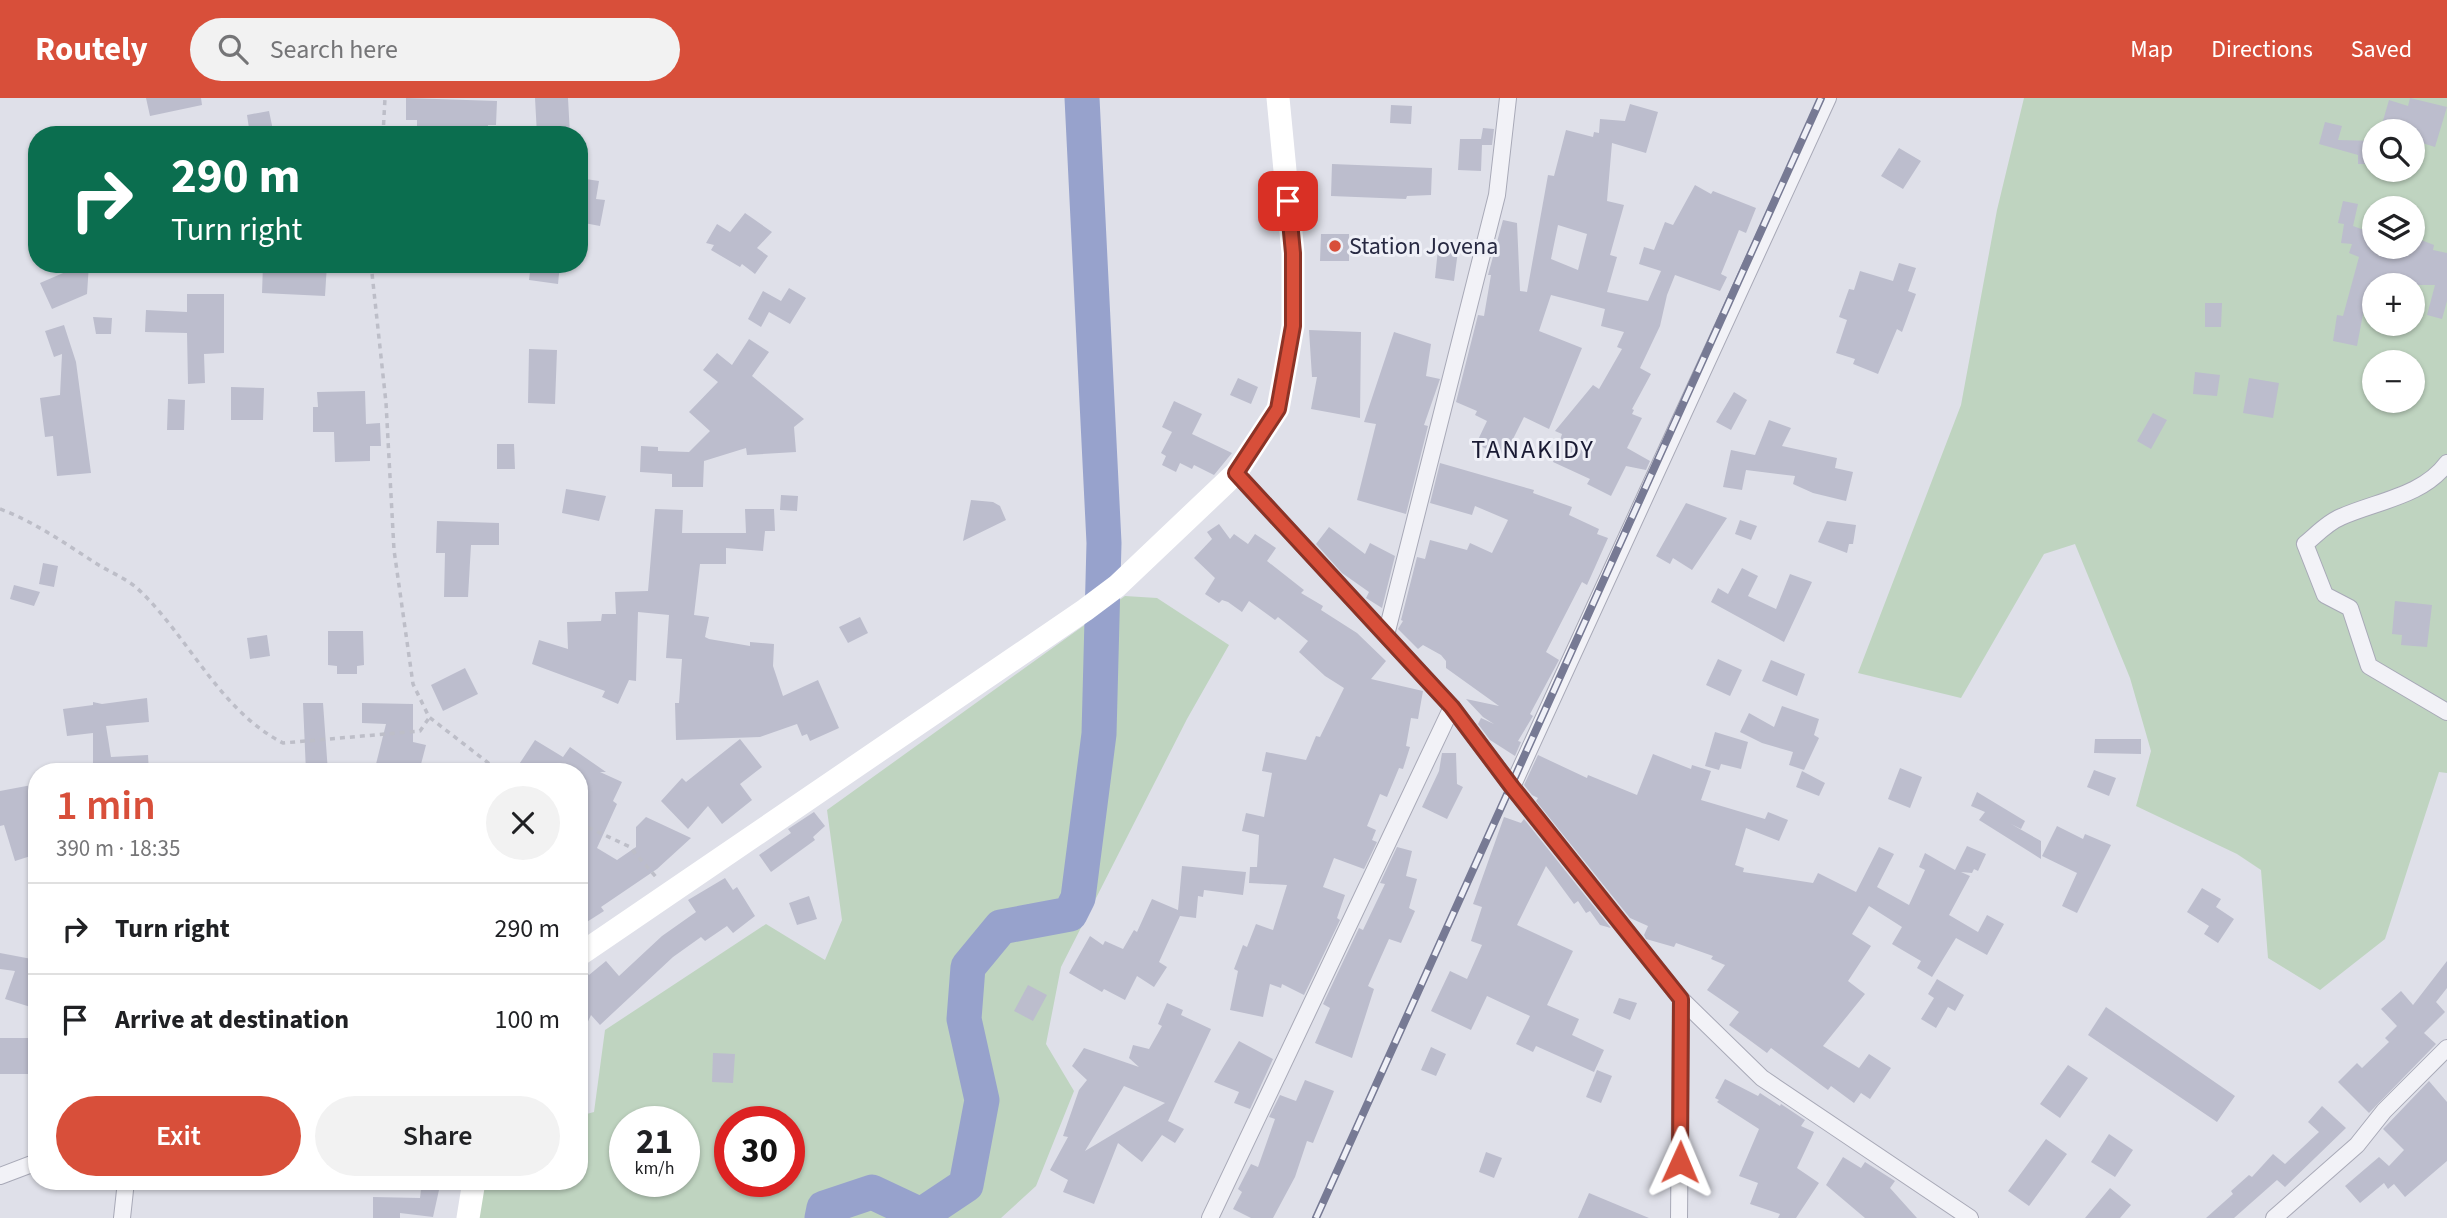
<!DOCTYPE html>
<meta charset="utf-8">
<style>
body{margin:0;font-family:"Source Sans 3",sans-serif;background:#f2f2f2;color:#202124;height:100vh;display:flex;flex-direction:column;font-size:26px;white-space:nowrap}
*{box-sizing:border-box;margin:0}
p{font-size:23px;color:#757577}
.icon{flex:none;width:38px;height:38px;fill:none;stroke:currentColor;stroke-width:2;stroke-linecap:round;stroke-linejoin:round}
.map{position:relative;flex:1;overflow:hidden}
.panel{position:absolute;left:28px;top:665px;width:560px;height:427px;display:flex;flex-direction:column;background:#fff;border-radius:28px;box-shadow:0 2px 5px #0004}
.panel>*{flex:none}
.banner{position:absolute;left:28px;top:28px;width:560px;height:147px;border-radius:28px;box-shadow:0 2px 5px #0004;background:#0b6e4f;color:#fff;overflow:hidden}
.buttons{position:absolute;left:2362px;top:21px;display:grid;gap:14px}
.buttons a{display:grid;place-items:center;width:63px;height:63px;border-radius:50%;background:#fff;box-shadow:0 2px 5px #0004;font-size:35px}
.speed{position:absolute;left:609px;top:1008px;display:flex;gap:14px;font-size:35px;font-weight:700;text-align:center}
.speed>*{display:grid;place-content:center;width:91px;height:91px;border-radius:50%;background:#fff;box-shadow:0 2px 5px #0004;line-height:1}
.speed small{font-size:18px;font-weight:400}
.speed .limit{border:10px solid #d22;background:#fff;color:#111}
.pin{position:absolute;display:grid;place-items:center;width:60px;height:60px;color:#fff;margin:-30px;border-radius:14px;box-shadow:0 4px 10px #0006}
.me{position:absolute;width:77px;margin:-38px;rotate:1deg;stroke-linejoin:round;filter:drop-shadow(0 0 5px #0008)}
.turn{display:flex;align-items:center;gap:24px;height:147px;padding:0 28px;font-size:32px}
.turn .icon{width:91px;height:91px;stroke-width:2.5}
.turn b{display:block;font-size:49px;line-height:60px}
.round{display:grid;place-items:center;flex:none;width:74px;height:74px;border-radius:37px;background:#f2f2f2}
.summary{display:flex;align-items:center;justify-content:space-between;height:119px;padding:0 28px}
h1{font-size:42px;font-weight:600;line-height:52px;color:#d84f3a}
.primary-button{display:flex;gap:14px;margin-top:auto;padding:14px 28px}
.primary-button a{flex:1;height:80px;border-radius:42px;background:#d84f3a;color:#fff;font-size:28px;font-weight:600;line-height:80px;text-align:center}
.primary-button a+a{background:#f2f2f2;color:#202124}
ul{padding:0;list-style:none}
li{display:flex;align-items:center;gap:21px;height:91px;padding:0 28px;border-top:2px solid #e0e0e0}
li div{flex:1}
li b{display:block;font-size:26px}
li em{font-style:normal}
header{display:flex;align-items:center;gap:42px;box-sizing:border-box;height:98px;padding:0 35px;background:#d84f3a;color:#fff}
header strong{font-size:33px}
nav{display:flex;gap:38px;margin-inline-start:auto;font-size:24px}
.search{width:490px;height:63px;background:#f2f2f2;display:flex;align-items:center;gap:18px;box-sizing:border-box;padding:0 24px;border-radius:38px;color:#757577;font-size:26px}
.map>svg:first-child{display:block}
</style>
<header>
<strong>Routely</strong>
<div class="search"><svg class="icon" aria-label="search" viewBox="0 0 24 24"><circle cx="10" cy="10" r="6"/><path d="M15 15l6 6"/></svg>Search here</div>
<nav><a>Map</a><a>Directions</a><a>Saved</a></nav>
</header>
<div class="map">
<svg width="2447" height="1120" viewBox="0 0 2447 1120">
<rect width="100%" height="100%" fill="#dfe0e9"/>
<path fill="#bfd4c0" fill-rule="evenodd" d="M2024 0H2447V675L2439 674 2385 841 2320 892 2268 860 2261 772 2237 756 2136 708 2151 653 2130 580 2075 446 2044 456 1961 600 1858 575 1961 307 1997 112ZM2375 33H2413V72H2375ZM2375 110H2413V149H2375ZM2375 187H2413V226H2375ZM2375 264H2413V303H2375Z
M1125 498 1157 500 1229 547 1187 621 1061 869 1046 946 1074 993 1036 1088 1001 1120H475L479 1091 490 1083H579V1018L594 1014 605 932 766 826 825 862 842 822 827 712ZM625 1024H684V1083H625ZM730 1024H789V1083H730Z"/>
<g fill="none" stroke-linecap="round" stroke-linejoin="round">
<path stroke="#97a2cc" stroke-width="35" d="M822 1120 824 1110 872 1094 921 1117 966 1087 982 1002 964 921 968 869 1001 829 1070 816 1078 800 1099 636 1104 445 1082 0"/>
</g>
<path fill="#bcbdcd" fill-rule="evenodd" d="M146 0H201L202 7 150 18Z
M406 0 497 3 496 27H488L487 37H417V22H406Z
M535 0H568L570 37H537Z
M2410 0 2447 9 2435 49 2413 42V33H2380L2389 2 2408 8Z
M1630 6 1658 14 1646 55 1612 45 1607 103 1624 107 1610 157 1617 159 1607 194 1648 203 1661 173 1639 166 1644 149 1654 152 1665 124 1673 127 1695 87 1711 96 1713 93 1756 110 1746 135 1739 132 1721 176 1727 179 1720 193 1675 177 1667 197 1660 228 1640 270 1651 276 1632 311 1634 312 1632 316 1642 320 1627 350 1650 363 1646 372 1626 368 1611 398 1587 386 1590 381 1553 364 1562 336 1555 333 1593 287 1599 291 1622 251 1617 249 1624 234 1601 228 1605 211 1551 197 1539 233 1582 250 1549 331 1524 319 1504 359 1476 346 1487 323 1475 317 1477 313 1456 304 1478 217 1484 218 1491 177H1488L1503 122 1517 125 1520 193 1527 194 1548 77 1554 78 1566 32 1593 39 1594 34 1599 35 1600 21 1625 23ZM1558 127 1587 136 1578 172 1551 161Z
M1391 7 1412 8 1411 26 1390 25Z
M269 13 274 37H250L247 17Z
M2325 24 2342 28 2338 42 2374 43 2373 66H2358V57L2319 46Z
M1483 30 1494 31 1492 47H1482L1481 73 1458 72 1460 41H1481Z
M1899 50 1921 63 1903 91 1881 78Z
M1332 66 1432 70 1431 97 1407 98 1406 101 1331 98Z
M579 80 599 83 596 101 605 102 600 128 579 124Z
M2343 103 2358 106 2353 128 2375 136V149L2412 151 2416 140 2434 147 2433 152 2447 155V203L2442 221 2427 217 2435 187H2375L2371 202 2366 200 2357 248 2333 243 2337 217 2343 218 2359 159 2349 155 2352 146 2341 145 2344 126 2338 125Z
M745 115 772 134 757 150 768 158 755 176 742 166 740 169 711 152 714 147 706 145 717 126 730 134Z
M1321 136H1349V163H1320Z
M1438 151 1458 153 1454 183 1435 180Z
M1899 165 1916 170 1908 193 1916 196 1902 234 1897 231 1878 276 1853 266 1855 261 1836 255 1847 222 1839 219 1849 191 1854 192 1860 173 1893 183Z
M84 166H89L87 196 52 211 40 185Z
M263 166H327L325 198 262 195Z
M531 166H560L558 186 529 182Z
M789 190 806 200 790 226 769 214 761 229 748 221 763 193 781 203Z
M187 196H224V255L204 256 205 285 188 286 187 235 145 234 146 212 187 214Z
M2205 205H2222L2221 229H2205Z
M93 219 112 220 111 236H96Z
M64 227 76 264 91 375 57 378 53 338 45 339 40 300 60 297 62 256 54 259 45 233Z
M1309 232 1361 234 1360 320 1311 311 1317 279H1312Z
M1394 234 1431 246 1426 278 1440 281 1424 327 1428 328 1406 416 1357 402 1376 326 1364 324Z
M749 241 769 254 752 278 804 321 794 329 796 354 747 357 746 350 704 363 703 389H672V376L640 374 641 348 658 349V353L689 354 710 333 689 314 718 284 703 272 717 255 732 267Z
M529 251 557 252 555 306 528 305Z
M2195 274 2220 277 2217 298 2193 296Z
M1238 280 1258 289 1251 306 1230 297Z
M2249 280 2279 285 2273 320 2243 315Z
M231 289 264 290 263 322H231Z
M365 293 366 326 380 325 381 348H370V363L335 364 334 334H313V309H318L317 294Z
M1734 294 1747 302 1731 332 1716 324Z
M168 301 185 302 184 332H167Z
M1174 303 1202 316 1192 336 1232 355 1214 377 1194 367 1192 371 1180 365 1176 374 1162 367 1166 358 1161 355 1172 334 1162 329Z
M2153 315 2167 322 2151 351 2137 343Z
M1769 322 1791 330 1782 348 1837 360 1835 370 1853 374 1846 403 1813 395 1793 386 1795 378 1746 372 1742 392 1723 389 1731 352 1755 357Z
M497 346H514L515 371H497Z
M1440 365 1534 392 1533 395 1572 409 1569 417 1599 431 1597 436 1608 440 1587 487 1582 484 1546 554 1559 562 1530 616 1533 618 1518 643 1521 644 1515 658 1490 642 1478 626 1481 620 1494 626 1483 619 1466 601 1499 608 1446 570V563L1441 557 1423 547 1418 551 1398 531 1403 523 1401 522 1417 459 1425 461 1430 442 1467 452 1470 445 1492 455 1508 422 1475 408 1472 417 1430 405Z
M566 391 606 398 599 423 562 415Z
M781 397 798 398 797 413 780 412Z
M971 402 993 404 1000 408 1006 422 963 443Z
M1686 405 1727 420 1692 472 1673 460 1670 466 1656 458Z
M655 411 683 412 682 435H746L745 411H774L775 433H765L763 453 726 450V466H700L694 517 709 519 705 539 709 541 750 548V544L774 546 773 568 783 598 818 582 839 630 810 643 807 636 802 638 797 626 760 639 676 642 675 605H679L682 561 666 560 669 517 638 514 636 583 629 582 618 606 602 599 605 593 532 566 539 542 568 551 567 524 601 523 602 516H616L615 494 648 493Z
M1740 422 1757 428 1751 442 1735 436Z
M437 423 499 425V447H471L468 499H444L445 455H436Z
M1827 423 1856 427 1853 446H1849L1847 455 1818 444Z
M1219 426 1230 441 1234 436 1248 446 1255 436 1276 450 1267 463 1304 492 1301 495 1323 508 1321 512 1357 535 1386 563 1371 581 1423 593 1418 621 1411 620 1406 648 1410 649 1403 671 1399 670 1387 699 1380 696 1367 728 1376 732 1372 742 1377 744 1364 771 1334 760 1323 789 1345 797 1337 820 1340 822 1304 897 1282 886 1281 890 1270 886 1263 919 1230 912 1238 873 1234 871 1243 847 1247 849 1256 826 1273 832 1287 787 1249 785 1250 769H1257L1259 737 1242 733 1246 715 1264 719 1272 675 1262 673 1266 654 1306 662 1316 638 1320 639 1344 590 1325 578 1299 554 1308 543 1278 519 1275 522 1249 503 1242 514 1228 504 1222 502 1219 505 1205 496 1215 480 1194 460 1212 441 1207 434Z
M1329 429 1365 456 1370 445 1395 458 1382 510 1366 500 1369 494 1342 475 1316 446Z
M43 465 58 468 54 489 39 486Z
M1742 470 1758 478 1748 498 1776 511 1790 476 1812 484 1784 544 1711 504 1718 490 1728 496Z
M14 487 40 494 34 508 10 501Z
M2395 503 2432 507 2427 549 2401 547 2402 537 2392 536Z
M860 519 868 535 848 545 839 529Z
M328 533H363L364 567 357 568V576H337V568L328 567Z
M267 537 270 558 250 561 247 540Z
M1718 561 1742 572 1730 598 1706 587Z
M1771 562 1805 576 1797 598 1762 583Z
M465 570 478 596 443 613 431 587Z
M147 600 149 624 106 628 111 659 148 657 149 674 93 673V635L67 638 63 611 93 607V604L102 606Z
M303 605H323L328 674H306Z
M362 605 413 606V644L426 647 419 674H374L386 626 362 625Z
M1782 608 1819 621 1814 637 1819 640 1804 672 1789 667 1793 654 1762 645 1740 634 1749 615 1774 629Z
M1715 634 1748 644 1741 671 1721 666 1719 672 1705 668Z
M740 641 762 669 740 686 752 702 722 726 708 708 688 731 661 703 682 680 686 684Z
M2095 641H2141V656L2094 655Z
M535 642 563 659 570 649 606 674H600L622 684 613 703 617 706 597 750 617 762 636 749V729L646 719 691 740 657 771 601 809 604 813 579 829V674H514Z
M1442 655H1456L1457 686 1463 689 1447 721 1422 709 1439 673Z
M1653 656 1691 671 1692 667 1711 673 1701 702 1765 721 1768 714 1788 722 1779 743 1746 730 1735 767 1744 770 1743 774 1813 785 1818 775 1856 794 1879 749 1894 756 1877 789 1909 807 1925 772 1919 769 1925 755 1955 772 1967 748 1986 756 1978 773 1974 771 1972 775 1961 774 1970 778 1949 817 1978 834 1987 817 2004 826 1987 857 1956 840 1932 879 1917 870 1921 863 1892 846 1902 829 1869 808 1852 836 1871 848 1848 883 1865 896 1823 948 1859 970 1869 956 1891 970 1870 1001 1861 995 1854 1005 1831 988 1828 992 1771 950 1767 955 1729 927 1739 914 1707 892 1725 867 1711 861 1713 858 1676 845 1674 849 1646 841 1644 837 1648 828 1630 820 1536 703 1538 700 1532 697 1524 687 1538 657 1587 680 1588 677 1637 697Z
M1900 670 1922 679 1910 710 1888 701Z
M2094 672 2116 680 2109 698 2087 689Z
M1802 673 1825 685 1819 698 1796 689Z
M37 686V720L28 722 37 756 15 763 4 727 0 728V693Z
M1977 694 2025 723 2021 731 2011 726 2041 743V761L1979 722 1985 714 1971 708Z
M814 714 825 728 813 739 815 742 771 774 759 757 791 735 788 731Z
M1504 719 1521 725 1524 721 1611 830 1600 827 1590 813 1586 815 1578 803 1574 806 1546 768 1517 827 1573 853 1547 907 1579 921 1572 937 1604 952 1594 974 1536 948 1533 954 1516 946 1530 918 1487 898 1471 932 1431 913 1450 873 1467 881 1482 847 1471 843 1482 809 1473 806Z
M2057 728 2083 741 2085 736 2111 747 2077 815 2062 808 2077 775 2042 758Z
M1397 749 1412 753 1406 778 1417 781 1409 810 1415 813 1401 845 1389 841 1368 888 1374 891 1352 960 1315 945 1330 910 1323 906 1359 830 1363 832 1385 786 1380 785Z
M1182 768 1246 774 1243 797 1204 792 1203 799 1198 798 1196 820 1180 818 1159 864 1167 869 1154 889 1137 878 1125 902 1104 891 1102 894 1069 875 1090 838 1103 847 1105 843 1123 851 1134 832 1137 834 1152 801 1178 812Z
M725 780 733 792 737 789 755 818 733 835 727 828 705 843 701 839 673 859 600 927 591 917 579 943V871L583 870 589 877 606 863 619 878 662 838 696 814 688 802Z
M2202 790 2221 801 2216 809 2234 821 2218 845 2204 836 2209 828 2187 814Z
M809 798 817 821 797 827 789 805Z
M0 855 37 862V911L5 901 15 873 0 871Z
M2447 863V890L2436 904 2445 914 2424 935 2436 946 2369 1015 2338 984 2357 965 2362 970 2389 944 2385 940 2397 928 2381 911 2401 893 2413 907Z
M1937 881 1964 897 1955 913 1948 909 1936 930 1921 921 1934 900 1928 896Z
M1028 887 1047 897 1033 923 1014 913Z
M1619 900 1637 905 1630 922 1613 915Z
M1167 905 1183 912 1181 917 1211 931 1168 1023 1184 1031 1175 1045 1162 1037 1142 1064 1118 1045 1094 1106 1063 1094 1068 1082 1050 1072 1068 1039 1063 1038 1079 992 1087 982 1072 968 1084 950 1139 969 1129 960 1133 947 1149 951 1162 928 1158 926ZM1124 988 1165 1005 1085 1053Z
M2106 909 2235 998 2217 1024 2088 937Z
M0 940H33L32 961H37V976H0Z
M1239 943 1273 961 1250 1011 1234 1005 1239 994 1214 984Z
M1431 949 1446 956 1436 978 1421 972Z
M713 955 735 956 733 985 712 984Z
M2068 967 2088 980 2060 1020 2040 1006Z
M1597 972 1612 978 1601 1005 1586 999Z
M1725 981 1758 998 1760 995 1780 1008 1781 1006 1805 1022 1801 1028 1814 1034 1797 1070 1819 1085 1796 1120H1778L1780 1116 1750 1106 1758 1085 1739 1078 1759 1031 1717 1004 1719 1002 1715 1000Z
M1305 982 1334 993 1313 1045 1307 1043 1295 1079 1273 1120H1251L1233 1111 1242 1094 1238 1091 1251 1066 1258 1069 1275 1021 1269 1019 1280 997 1296 1003Z
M2429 983 2447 1004V1063L2405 1099 2394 1086 2388 1091 2384 1085 2360 1105 2345 1088 2379 1059 2389 1068 2404 1052 2383 1031Z
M2322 1008 2346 1030 2285 1089 2277 1082 2234 1120H2206L2233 1096 2231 1093 2249 1077 2252 1079 2273 1056 2285 1066 2319 1034 2308 1024Z
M2109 1036 2133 1052 2115 1079 2091 1064Z
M2046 1041 2067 1056 2029 1108 2008 1093Z
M1486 1054 1502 1060 1494 1080 1479 1074Z
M1843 1059 1861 1070 1865 1064 1895 1083 1890 1090 1917 1120H1865L1826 1087Z
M422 1083H441L433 1119 400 1115V1120H373V1099L420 1100Z
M2110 1090 2131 1107 2120 1120H2085Z
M1589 1095 1649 1120H1578Z"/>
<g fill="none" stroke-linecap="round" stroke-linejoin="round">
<defs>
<path id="minor" d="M2447 365C2423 398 2377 403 2341 419 2328 424 2316 437 2305 446L2325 497 2350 510 2369 568 2447 614
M1236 375 1452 609 1512 689 1681 901 1762 980 1970 1120
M1386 537 1497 97 1508 0
M1512 689 1828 0
M0 1078 37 1064
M122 1120 126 1083
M1210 1120 1452 609
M1679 1120 1681 901
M2274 1120 2357 1047 2384 1013 2447 950"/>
</defs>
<use href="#minor" stroke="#a8a9b7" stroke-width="18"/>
<path stroke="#bdbec8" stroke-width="3.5" stroke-dasharray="5 5" stroke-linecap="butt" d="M383 37 385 0
M371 166 386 305 394 452 413 586 429 619 500 674
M0 411C35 424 66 446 97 466 110 474 127 481 138 491 189 539 219 612 283 645L420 633 429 620
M579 725 630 749 656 779"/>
<use href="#minor" stroke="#f2f2f7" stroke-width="16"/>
<path stroke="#fff" stroke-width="23" d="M579 857 1085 512 1117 488 1236 375 1278 311 1293 228V155L1278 0
M468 1120 474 1083"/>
<defs>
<path id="rail" d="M1316 1120 1821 0"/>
</defs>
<use href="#rail" stroke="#777a94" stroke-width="8"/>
<use href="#rail" stroke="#eff0f7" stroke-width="5" stroke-dasharray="16" stroke-linecap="butt"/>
</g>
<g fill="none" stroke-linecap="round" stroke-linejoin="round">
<defs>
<path id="route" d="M1288 103 1293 155V228L1278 311 1236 375 1452 609 1512 689 1681 901 1680 1064"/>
</defs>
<use href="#route" stroke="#8c3326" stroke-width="18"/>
<use href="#route" stroke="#d84f3a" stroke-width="12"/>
</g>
<circle fill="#d84f3a" stroke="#eff0f7" stroke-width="2.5" cx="1335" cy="148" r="7"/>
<g text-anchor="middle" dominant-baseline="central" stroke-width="6" stroke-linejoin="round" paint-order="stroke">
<g font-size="24" fill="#272942" stroke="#eff0f7" text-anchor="start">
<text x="1349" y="148">Station Jovena</text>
</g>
<g font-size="26" letter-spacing="2" fill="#191a33" stroke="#eff0f7">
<text x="1533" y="351">TANAKIDY</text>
</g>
</g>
</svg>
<div class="buttons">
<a><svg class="icon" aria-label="search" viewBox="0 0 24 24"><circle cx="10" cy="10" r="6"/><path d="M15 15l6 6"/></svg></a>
<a><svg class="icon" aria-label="layers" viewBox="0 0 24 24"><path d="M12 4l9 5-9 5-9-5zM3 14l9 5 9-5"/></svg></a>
<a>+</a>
<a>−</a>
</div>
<div class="speed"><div>21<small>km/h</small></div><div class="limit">30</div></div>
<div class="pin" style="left:1288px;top:103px;background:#d93025"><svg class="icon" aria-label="arrive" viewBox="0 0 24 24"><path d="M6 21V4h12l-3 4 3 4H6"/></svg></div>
<svg class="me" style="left:1680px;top:1064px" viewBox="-20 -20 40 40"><path d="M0-17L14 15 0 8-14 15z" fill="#d84f3a" stroke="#fff" stroke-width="4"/></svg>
<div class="banner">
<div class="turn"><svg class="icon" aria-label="right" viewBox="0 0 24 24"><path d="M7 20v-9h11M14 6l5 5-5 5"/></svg><div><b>290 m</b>Turn right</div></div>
</div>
<section class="panel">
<div class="summary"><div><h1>1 min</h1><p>390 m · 18:35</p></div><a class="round"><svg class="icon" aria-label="close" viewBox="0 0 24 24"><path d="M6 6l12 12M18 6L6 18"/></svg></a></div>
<ul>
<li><svg class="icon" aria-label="right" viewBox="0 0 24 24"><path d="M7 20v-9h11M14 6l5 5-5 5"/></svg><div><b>Turn right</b></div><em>290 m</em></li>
<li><svg class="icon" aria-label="arrive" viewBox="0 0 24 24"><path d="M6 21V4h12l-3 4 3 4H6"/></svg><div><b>Arrive at destination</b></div><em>100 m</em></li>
</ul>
<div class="primary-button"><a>Exit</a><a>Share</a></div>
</section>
</div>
